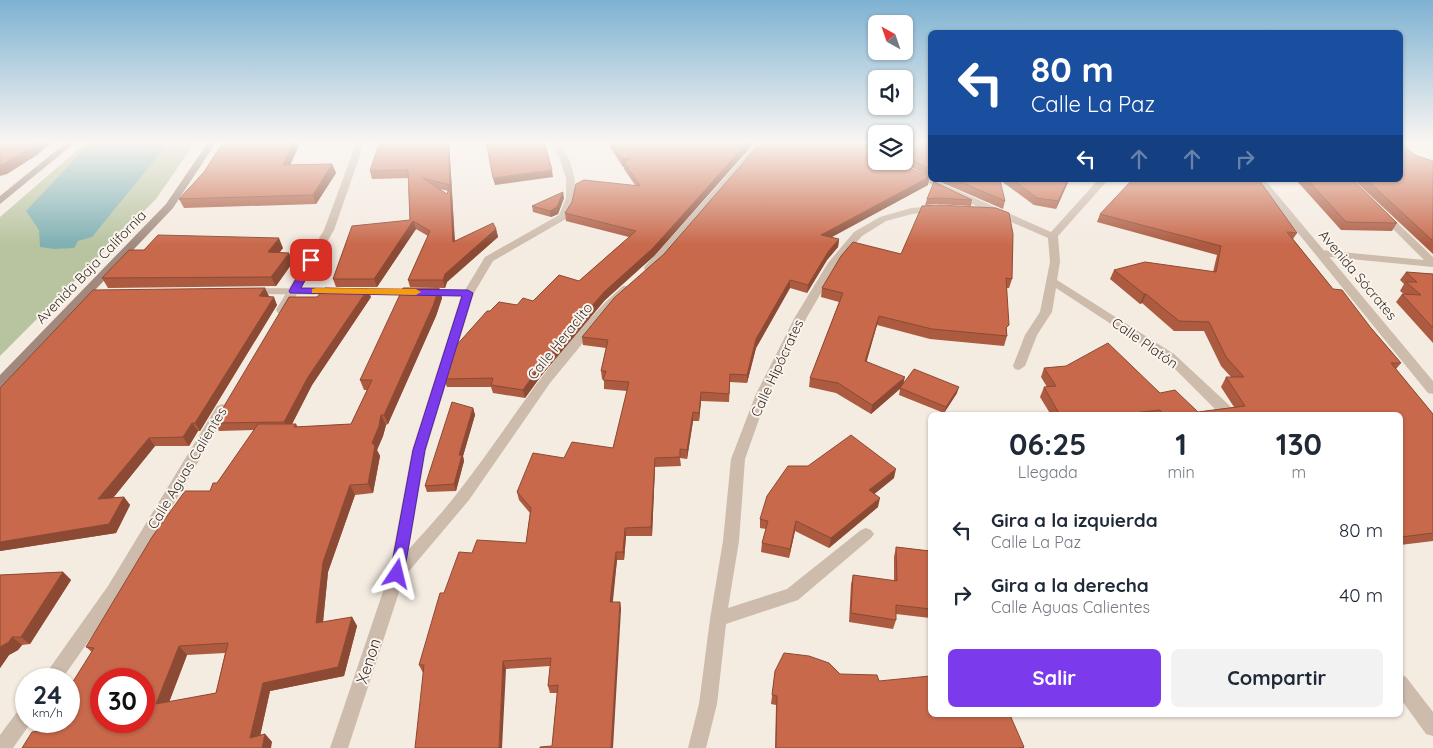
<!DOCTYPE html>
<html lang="es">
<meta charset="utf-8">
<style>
body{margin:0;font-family:Quicksand,sans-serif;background:#f2f2f3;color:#1f2937;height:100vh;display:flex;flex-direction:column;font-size:19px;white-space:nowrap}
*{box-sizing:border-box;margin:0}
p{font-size:16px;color:#747a83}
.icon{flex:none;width:28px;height:28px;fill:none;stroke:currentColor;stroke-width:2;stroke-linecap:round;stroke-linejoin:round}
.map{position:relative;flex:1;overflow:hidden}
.drawer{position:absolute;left:928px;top:412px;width:475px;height:305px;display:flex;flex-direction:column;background:#fff;border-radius:8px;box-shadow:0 1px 4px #0004}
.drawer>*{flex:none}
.hud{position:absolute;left:928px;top:30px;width:475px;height:152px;border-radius:8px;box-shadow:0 1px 4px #0004;background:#1a4fa0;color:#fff;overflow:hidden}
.needle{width:32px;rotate:320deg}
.controls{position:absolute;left:868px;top:15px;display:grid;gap:10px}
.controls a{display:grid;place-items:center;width:45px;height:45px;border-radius:8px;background:#fff;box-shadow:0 1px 4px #0004;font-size:25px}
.speed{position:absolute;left:15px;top:668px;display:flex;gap:10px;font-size:25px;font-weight:700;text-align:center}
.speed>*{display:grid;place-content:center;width:65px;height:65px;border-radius:50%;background:#fff;box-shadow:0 1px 4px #0004;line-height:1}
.speed small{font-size:12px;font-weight:400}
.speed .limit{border:8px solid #d22;background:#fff;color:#111}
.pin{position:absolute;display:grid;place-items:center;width:42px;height:42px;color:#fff;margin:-21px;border-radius:10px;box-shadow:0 2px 8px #0006}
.me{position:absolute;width:55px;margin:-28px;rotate:10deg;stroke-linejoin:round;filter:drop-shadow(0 0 4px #0008)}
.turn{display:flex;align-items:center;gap:18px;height:105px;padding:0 20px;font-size:22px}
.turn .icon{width:65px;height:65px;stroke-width:2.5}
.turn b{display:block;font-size:35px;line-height:42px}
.lanes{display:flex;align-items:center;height:48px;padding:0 20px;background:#0003;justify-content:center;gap:25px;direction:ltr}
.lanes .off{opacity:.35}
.eta{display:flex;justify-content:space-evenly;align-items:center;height:85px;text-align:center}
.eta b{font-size:30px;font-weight:800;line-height:35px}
.cta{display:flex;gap:10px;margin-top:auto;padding:10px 20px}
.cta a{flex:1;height:58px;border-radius:8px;background:#7c3aed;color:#fff;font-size:20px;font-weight:800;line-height:58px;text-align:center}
.cta a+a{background:#f2f2f3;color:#1f2937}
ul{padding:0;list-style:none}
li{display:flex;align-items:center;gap:15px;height:65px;padding:0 20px}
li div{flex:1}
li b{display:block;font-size:19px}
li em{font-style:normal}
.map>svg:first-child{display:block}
</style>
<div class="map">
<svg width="1433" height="748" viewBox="0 0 1433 748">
<rect width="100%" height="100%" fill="#f4ebe1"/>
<path fill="#b8c4a0" d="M88 141H196L156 199 0 356V217Z"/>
<path fill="#7fb0b2" d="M92 141H170L92 237 78 241 74 248 54 249 40 247 39 230 26 211Z"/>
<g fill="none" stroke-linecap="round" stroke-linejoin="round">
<path fill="#cdbbac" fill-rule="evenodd" d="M551 141H559C574 165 583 192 566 219L493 261 474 293 426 450 409 549C426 530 444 511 459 491 512 423 558 343 623 286H631L633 288 614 305 550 383 469 500 404 577 348 748H330L389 574 412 450 461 296 249 294 243 291 249 288 465 290 485 257 559 215 566 198V178L560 159Z
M758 141H766L663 261 653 270H645L644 268 645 266Z
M1400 141H1408L1410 152 1417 157V161H1411L1403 155Z
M882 161H894L930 178V180H934L1051 232 1098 180H1108L1058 236 1060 262 1057 280 1174 354 1229 405 1235 415H1221L1166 360 1056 288 1052 312 1037 335 1025 366 1019 370 1015 369 1013 366 1025 335 1040 312 1050 262 1048 238 993 214Z
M937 206 942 209 940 211 912 214 886 221 862 236 838 264 807 317 768 394 745 459 739 541 728 608 787 589 861 530 866 528 871 530 874 534 871 538 798 600 726 624 717 704 706 748H688L699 704 710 619 723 541 731 459 756 394 795 317 828 263 854 232 880 217 911 208Z
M1383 211 1386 212 1433 257V267L1320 256 1315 253 1320 250 1424 260 1378 214Z
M1400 674 1406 677 1433 712V736L1426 734 1400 698Z"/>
<path fill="#cdbbac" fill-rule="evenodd" d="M357 141H365L334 230 286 313H278L276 310 324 230Z
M1255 180H1265L1433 381V394L1428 393Z
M222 404 227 406 229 409 120 596 62 679H42L108 586 217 406Z
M26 705V721H32L13 748H0V735L20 708Z"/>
<path fill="#a18a7d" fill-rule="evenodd" d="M68 141H77L0 204V196Z
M209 141H217L173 208 4 386 0 387V375L166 204Z"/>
</g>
<path fill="#ac5a40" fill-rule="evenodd" d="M224 141H301L290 165 332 164 336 173 316 204 184 208 179 199 204 172Z
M449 141 455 241 496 229 498 237 447 282 445 288 410 287 408 280 428 236 416 229 377 287H336L333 279 410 220 408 178 372 179 370 171ZM440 189 448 191 447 194Z
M606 141H756L654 256 605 300 541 376 525 398 493 393 491 387H447L444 379 490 311 533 301 579 281 629 237 566 221 565 213 635 185 624 169V167H623Z
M852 141H876V152Z
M904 141H930V177L899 161H904Z
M1407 149 1417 156 1433 161V254L1354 180H1400Z
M929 177 928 185 831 237 839 239 838 247 827 260 807 293 790 288 756 348 747 383 730 382 729 402 701 401 699 421H693L687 459 680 458 681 466 655 467 652 536H626L624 560H617L612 602H620L621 610 552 746 557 693H550L548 686 550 666 506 669 423 673 419 665 444 593 472 553 526 543 530 513 519 500 517 492 564 458 613 448 627 391 604 389V379H602L601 371 606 348 583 345 582 337Z
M936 180H1069L1056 209 1034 205 1000 180 1005 201 1003 209Z
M1296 180H1353L1397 223 1392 231 1341 230Z
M934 182 972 200 971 206 937 204 925 205 927 199Z
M564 198 558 214 551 217 533 212 532 206Z
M1100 214 1297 233 1293 239 1333 289 1371 328 1401 363 1396 369 1433 414V541L1400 545V415H1051L1040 397 1044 387H1047L1041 377 1044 368 1160 393 1198 412 1234 407 1221 387 1226 377H1231L1221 366 1204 331H1174L1142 303 1140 304 1110 279 1114 270 1213 272 1217 255 1097 222Z
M283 248 279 253 293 262 276 286 108 288 102 278 144 250Z
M901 254 1012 279 1009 288H1007V336L1004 346 930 339 877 325 866 361 903 384 957 393 944 413 899 395 900 389 871 414 836 393 809 387 810 378 839 302 821 297 822 288Z
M1406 272 1433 274V343L1396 302 1402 294H1404L1400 291 1404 284 1400 280Z
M439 288 442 298 436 316 388 424 386 425 383 436 377 450 380 456 373 493 355 495 328 572 323 622 352 617 357 626 344 676 270 691 260 735 265 734 272 742 41 731 69 721 92 652 86 647 210 491 217 483 254 430 219 431 214 423 317 297H371L312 385 292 424H296L298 427 351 424 367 390H364L360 380ZM225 653 216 693 169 702 187 655Z
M269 296 277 305 200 431H198L189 446H155L113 498 124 497 130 505 116 533 0 551V388Z
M473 408 475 415 463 456 464 461 456 491 427 492 425 486Z
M894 478 874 494 878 507 829 548 795 531 789 558 761 552 762 543 766 529 760 528V519Z
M896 547 930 551V618L896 614V620L893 629 849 622 851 584 853 575 894 581V557Z
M63 572 71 580 30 644 22 645 18 650 9 655 0 668V575Z
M775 671 840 674 879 681 1024 747V748H775L776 705 771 704Z"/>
<path fill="#8c4a34" d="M39 141H53L37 155 7 174 0 176V166Z
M294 141H301L286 174 283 165Z
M448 141H449L452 192 450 185Z
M749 141H756L654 256 605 300 541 376 525 398 523 390 539 367 604 292Z
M631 158 624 162V167H623L622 159Z
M332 164 336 173 316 204 313 195Z
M552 170 553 177 495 185 493 178Z
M929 177 928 185 821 243V235Z
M1068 180H1069L1056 209 1058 201Z
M450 186 452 194 455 249 453 242Z
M563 192 564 198 558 214 551 217 550 211Z
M413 221 416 229 377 287 374 279Z
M496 229 498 237 447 282 445 288 443 280 445 274Z
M279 238 283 248 272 262 268 252Z
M839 239 838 247 827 260 807 293 808 285 828 252Z
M289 253 293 262 276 286 271 277Z
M790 280V288L756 348 747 383V375L756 339Z
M265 288 269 296 263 304 259 296Z
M439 288 442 298 436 316 388 424 384 415Z
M368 289 371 297 312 385 289 430 284 422 308 377Z
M1144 294H1146L1142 303 1140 304Z
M274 297 277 305 200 431 195 423Z
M879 316 877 325 864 371 865 361Z
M905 377 903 386 871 414 872 405Z
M959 387 957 393 944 413 946 407Z
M701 392V401L699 421V413Z
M473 408 475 415 463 456 464 461 456 491 454 484 459 455Z
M693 412V421L687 459V450Z
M381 415 386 425 383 436 377 450 380 456 373 493 368 484 372 443Z
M192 423 198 431 189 446 183 437Z
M149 438 155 446 105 508 98 499Z
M655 458V467L652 536 651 527Z
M896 469 894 478 867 500 869 490Z
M350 485 355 495 328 572 322 632 316 623 323 562Z
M124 497 130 505 116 533 0 551V542Z
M880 498 878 507 829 548 831 538Z
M796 521 795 531 789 558 790 549Z
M625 528 626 536 624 560 623 552Z
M616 552 617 560 612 611 610 602Z
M63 572 71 580 30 644 21 637Z
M620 602 621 610 613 748H611Z
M352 617 357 626 344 676 270 691 258 746 250 738 263 683Z
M12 637 22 645 18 650 9 655 0 668V647Z
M179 646 187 655 165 713 156 704Z
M503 661 506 669 502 748H499Z
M265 734 272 742 271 748H262Z"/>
<path fill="#c8694b" stroke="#8c4a34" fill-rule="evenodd" d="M0 141H39L32 147 0 166Z
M224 141H294L283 165 332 164 313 195 179 199 204 172Z
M380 141H448L450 185 423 178 447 194 450 186 453 242 493 223 496 229 445 274 443 280H408L430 231 413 221 374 279H333L352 226 410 220 408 170 370 171Z
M486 141H544L552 170 493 178Z
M610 141H749L653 248 604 292 539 367 523 390 491 385 493 378 444 379 454 348 487 311H490L499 302 517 305 523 298 533 301 559 275 579 281 636 231 565 213 572 202 576 184 584 180 640 186 624 162 631 158 622 159Z
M762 141H850L876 153V161H895L929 177 821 235 839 239 828 252 808 285 790 280 756 339 747 375 730 374 729 394 701 392 699 413 693 412 687 450 680 449V457L655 458 651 527 625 528 623 552H616L610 602H620L611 748H540V747L552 746 558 685 548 686 551 658 503 661 499 748H415L424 665H419L440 593H444L459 552 472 553 477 540 526 543 531 508 517 492 533 453 564 458 572 442 613 448 629 382 603 380 606 371H601L608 340 582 337 614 298 664 254Z
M869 141H876V144Z
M904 141H930V169L904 156Z
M1400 143 1407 149 1417 156 1433 161V241L1367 180H1400Z
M956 180H1000L1005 201Z
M1013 180H1068L1058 201 1037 198Z
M1132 180H1259L1297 233 1287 232 1333 289 1342 290 1371 328 1401 363H1391L1433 414V533L1401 537 1400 536V415H1164L1160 410 1114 415H1060L1044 387 1056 386 1044 368 1066 366 1108 343 1160 393 1175 390 1198 412 1245 406 1226 377H1244L1226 357 1209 322 1179 321 1146 294H1144L1114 270 1145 262 1216 272 1221 246 1100 214Z
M1308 180H1353L1397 223 1346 222Z
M934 182 972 200 938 198 927 199Z
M563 192 557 207 550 211 532 206Z
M939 205 996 208 1009 213 1013 234 1012 279 1006 278 1009 325 1006 328 1007 336 932 329 879 316 865 361 905 377 872 405 838 383 810 378 843 293 822 288 841 256 853 242 901 254 922 206Z
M158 235 279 238 268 252 289 253 271 277 102 278 129 250H144Z
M1406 272 1433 274V328L1402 294 1421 295 1406 282H1417Z
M265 288 259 296 274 297 195 423H192L183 437 149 438 98 499 124 497 109 524 0 542V388L93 290Z
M325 288 368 289 308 377 284 422 214 423 289 297H317Z
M403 288H439L433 306 384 415H381L379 426 372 443 375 446 368 484 350 485 323 562 316 623 352 617 338 667 263 683 250 738 265 734 262 748H22L32 732 41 731 46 721H69V688L94 648 86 647 152 537 185 491H210L213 483H217L258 424H296L294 427 351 424 372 380H360ZM228 643 216 693 156 704 179 646ZM101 679H144V721H101Z
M914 369 959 387 946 407 900 388Z
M452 402 473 408 459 455H462L454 484 425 486Z
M851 435 896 469 869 490 880 498 831 538 796 521 790 549 762 543 768 521 760 519 767 496 788 466H808Z
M896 547 930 551V609L896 605V620L851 613 853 575 897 581Z
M63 572 21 637H12L9 642 0 647V575Z
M784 653 809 656 829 663 840 674 877 675 879 681 930 676V715H1010L1024 747 1019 748H776L777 696 772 695 775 671Z"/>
<linearGradient id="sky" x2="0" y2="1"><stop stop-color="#7eb2d2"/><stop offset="0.58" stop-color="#faf6f2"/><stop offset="1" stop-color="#faf6f2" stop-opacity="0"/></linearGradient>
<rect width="1433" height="245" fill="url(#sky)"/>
<path fill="#7c3aed" stroke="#51269a" d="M311 257 316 260 301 288 468 290 473 293 425 450 404 574 402 578 397 580 392 578 390 574 413 450 462 296 290 293 289 291 307 260Z"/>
<path fill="#f59e0b" d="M316 288 416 289 421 292 416 295 312 293V289Z"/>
<g text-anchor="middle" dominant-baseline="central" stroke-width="4" stroke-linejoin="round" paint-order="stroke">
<g font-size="14" fill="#3b302b" stroke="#fbf5ee">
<text transform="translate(91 267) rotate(-46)">Avenida Baja California</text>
<text transform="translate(1358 275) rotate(50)">Avenida Sócrates</text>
<text transform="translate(560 341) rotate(-51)">Calle Heraclito</text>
<text transform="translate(1145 343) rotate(35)">Calle Platón</text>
<text transform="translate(777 368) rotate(-65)">Calle Hipócrates</text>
<text transform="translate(187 468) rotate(-59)">Calle Aguas Calientes</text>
</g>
<g font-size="16" fill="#3b302b" stroke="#fbf5ee">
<text transform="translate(368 661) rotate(-72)">Xenon</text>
</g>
</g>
</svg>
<div class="controls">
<a><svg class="needle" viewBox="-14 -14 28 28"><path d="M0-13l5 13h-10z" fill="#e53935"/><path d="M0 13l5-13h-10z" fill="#747a83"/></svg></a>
<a><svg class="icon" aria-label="sound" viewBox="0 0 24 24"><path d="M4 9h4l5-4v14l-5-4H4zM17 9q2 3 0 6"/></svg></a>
<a><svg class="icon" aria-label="layers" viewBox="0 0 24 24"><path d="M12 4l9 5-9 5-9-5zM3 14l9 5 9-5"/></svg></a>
</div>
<div class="speed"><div>24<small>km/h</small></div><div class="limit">30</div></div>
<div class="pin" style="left:311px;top:260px;background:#d93025"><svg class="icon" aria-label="arrive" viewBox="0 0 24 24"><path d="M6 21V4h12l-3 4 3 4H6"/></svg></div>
<svg class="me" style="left:397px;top:574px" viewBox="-20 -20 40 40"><path d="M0-17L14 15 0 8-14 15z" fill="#7c3aed" stroke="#fff" stroke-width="4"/></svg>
<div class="hud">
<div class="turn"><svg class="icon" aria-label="left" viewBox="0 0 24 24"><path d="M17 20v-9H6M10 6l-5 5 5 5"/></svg><div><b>80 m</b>Calle La Paz</div></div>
<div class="lanes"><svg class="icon" aria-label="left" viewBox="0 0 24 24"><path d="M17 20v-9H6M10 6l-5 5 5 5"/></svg><svg class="icon off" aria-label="ahead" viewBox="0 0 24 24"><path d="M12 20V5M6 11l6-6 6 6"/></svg><svg class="icon off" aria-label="ahead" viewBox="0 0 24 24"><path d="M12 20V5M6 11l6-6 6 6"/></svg><svg class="icon off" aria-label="right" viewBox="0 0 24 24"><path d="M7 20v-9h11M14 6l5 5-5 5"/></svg></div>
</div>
<section class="drawer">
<div class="eta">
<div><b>06:25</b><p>Llegada</p></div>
<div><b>1</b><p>min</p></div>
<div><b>130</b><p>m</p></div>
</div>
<ul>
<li><svg class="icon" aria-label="left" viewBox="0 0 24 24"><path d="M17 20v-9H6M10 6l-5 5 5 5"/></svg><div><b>Gira a la izquierda</b><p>Calle La Paz</p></div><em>80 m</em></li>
<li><svg class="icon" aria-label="right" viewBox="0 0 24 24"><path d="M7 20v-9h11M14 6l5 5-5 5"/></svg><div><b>Gira a la derecha</b><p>Calle Aguas Calientes</p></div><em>40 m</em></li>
</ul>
<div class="cta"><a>Salir</a><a>Compartir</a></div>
</section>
</div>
